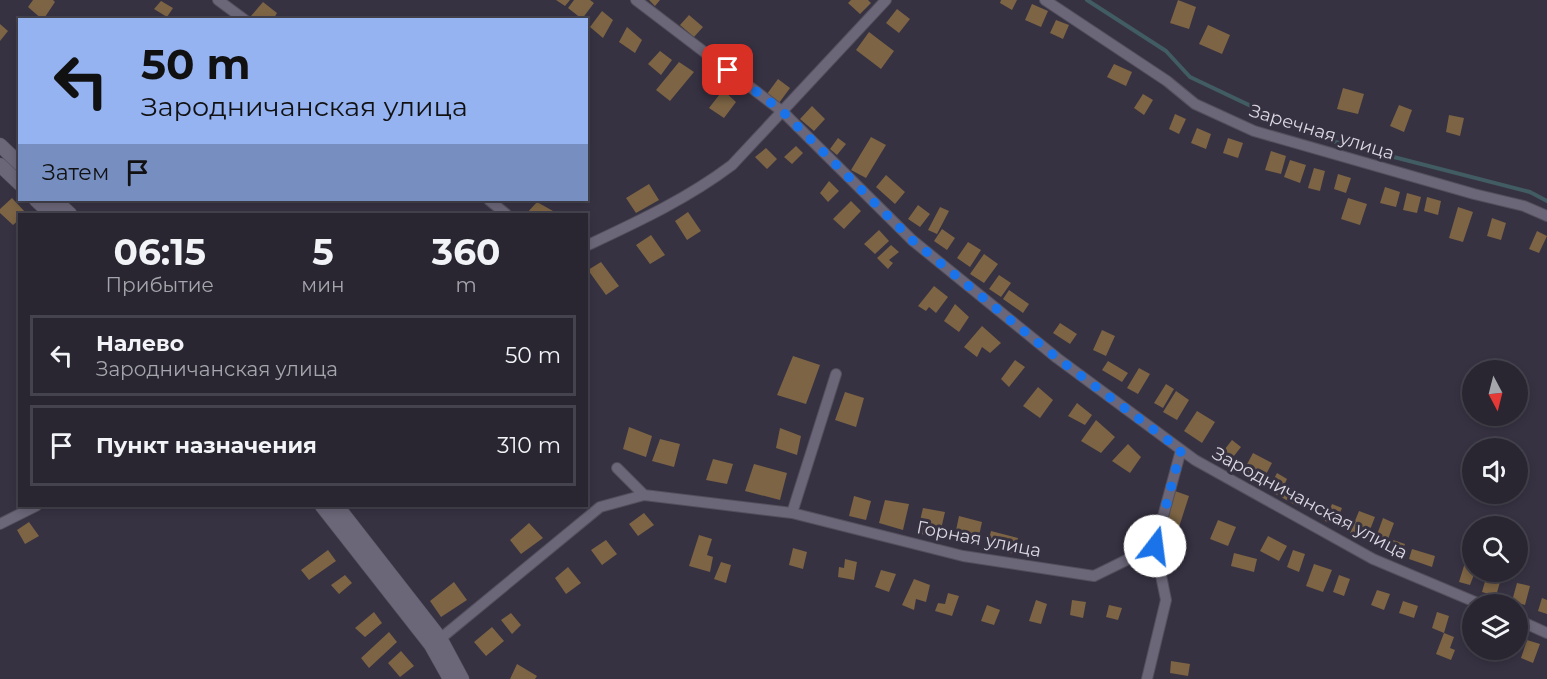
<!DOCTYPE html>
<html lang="ru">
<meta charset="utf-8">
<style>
body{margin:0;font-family:Montserrat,sans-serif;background:#312e3a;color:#f1f3f6;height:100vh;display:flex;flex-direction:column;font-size:22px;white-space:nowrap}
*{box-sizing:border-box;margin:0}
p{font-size:20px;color:#a5a5ac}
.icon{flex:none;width:33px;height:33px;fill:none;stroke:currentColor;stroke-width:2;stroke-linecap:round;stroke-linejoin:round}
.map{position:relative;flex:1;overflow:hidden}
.panel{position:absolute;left:18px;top:213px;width:570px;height:294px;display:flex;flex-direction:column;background:#292632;border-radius:0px;box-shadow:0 3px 9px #0003,0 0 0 2px #45434d}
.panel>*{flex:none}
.guide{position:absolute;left:18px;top:18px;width:570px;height:183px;border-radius:0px;box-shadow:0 3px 9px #0003,0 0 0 2px #45434d;background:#95b2f1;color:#111;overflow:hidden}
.needle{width:39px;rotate:173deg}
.controls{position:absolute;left:1462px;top:360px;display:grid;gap:12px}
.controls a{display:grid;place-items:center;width:66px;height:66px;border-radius:50%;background:#292632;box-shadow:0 3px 9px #0003,0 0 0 2px #45434d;font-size:30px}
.pin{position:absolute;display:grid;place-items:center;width:51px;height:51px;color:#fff;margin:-26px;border-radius:12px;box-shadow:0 3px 9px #0006}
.me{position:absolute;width:66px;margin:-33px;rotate:15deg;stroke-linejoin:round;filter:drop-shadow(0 0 4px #0008)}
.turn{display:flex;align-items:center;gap:21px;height:126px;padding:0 24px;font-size:27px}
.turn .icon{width:78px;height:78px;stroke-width:2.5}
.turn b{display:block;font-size:42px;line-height:51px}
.then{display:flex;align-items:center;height:57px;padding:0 24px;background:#0003;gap:12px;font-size:22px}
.eta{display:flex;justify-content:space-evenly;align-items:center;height:102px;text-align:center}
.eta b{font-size:36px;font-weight:700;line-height:42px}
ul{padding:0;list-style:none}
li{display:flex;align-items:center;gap:18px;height:81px;margin:0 12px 9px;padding:0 12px;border:3px solid #45434d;border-radius:0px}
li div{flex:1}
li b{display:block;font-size:22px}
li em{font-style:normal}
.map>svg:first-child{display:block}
</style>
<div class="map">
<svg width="1547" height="679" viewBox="0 0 1547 679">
<rect width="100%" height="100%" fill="#373242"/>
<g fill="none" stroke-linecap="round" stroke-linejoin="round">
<path stroke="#415c62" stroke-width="4" d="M1087 0 1166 51 1190 77 1316 137 1530 192 1547 201"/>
</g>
<path fill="#7c6444" d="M33 0H53L55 2 43 20 28 7Z
M556 0H570L565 6Z
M574 0H590L594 3 582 19 568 8Z
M649 0H660L655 6Z
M851 0H868L871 3 860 14 848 3Z
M1001 0H1017L1012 10 1000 3Z
M1178 0 1196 7 1189 29 1170 23Z
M161 1 173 8 167 17 154 9Z
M263 2 277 13 273 20H256L251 16Z
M1032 4 1048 11 1041 27 1025 20Z
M897 9 910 19 899 33 886 23Z
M602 11 613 20 603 38 590 27Z
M689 15 703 27 694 37 680 25Z
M1056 20 1069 25 1063 39 1050 33Z
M0 24 8 31 0 41Z
M1208 25 1230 35 1222 54 1199 44Z
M627 27 642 40 635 53 619 42Z
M869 32 894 51 881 69 856 50Z
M730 47 738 52 729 62 720 55Z
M660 51 672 60 661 75 648 64Z
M679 62 694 72 670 101 656 90Z
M1114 64 1132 72 1126 86 1107 77Z
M778 79 790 88 779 103 767 94Z
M1343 88 1364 94 1358 114 1337 109Z
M723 90 736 102 724 118 709 108Z
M1143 94 1153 100 1144 115 1134 108Z
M1399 105 1412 110 1404 132 1390 126Z
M812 106 825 119 814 131 800 119Z
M1175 114 1186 119 1179 134 1169 129Z
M1449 115 1464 118 1460 136 1446 132Z
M1197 128 1211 134 1206 149 1191 143Z
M871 137 886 145 866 178 851 170Z
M838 138 846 144 837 155 830 149Z
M1228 138 1243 143 1238 158 1223 153Z
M796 146 803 153 792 164 784 157Z
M766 148 777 159 767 169 755 157Z
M1271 151 1286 156 1281 174 1265 170Z
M1290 160 1306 165 1300 183 1284 177Z
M1314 168 1325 171 1320 191 1308 188Z
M1338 174 1351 178 1346 193 1334 189Z
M886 175 905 192 895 204 876 187Z
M829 181 839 191 828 202 820 193Z
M649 184 659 200 636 213 626 198Z
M1385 187 1400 192 1396 207 1380 203Z
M1407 193 1421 197 1417 213 1403 210Z
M1427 197 1441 201 1438 215 1424 211Z
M12 198 26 213 20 214V219L13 225 0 213V209Z
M1348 198 1367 204 1360 225 1341 219Z
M851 201 861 211 844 229 833 219Z
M537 202 553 211 550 214H526Z
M918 205 930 214 920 227 908 219Z
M940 207 949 211 937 234 928 230Z
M1458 207 1473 212 1463 242 1449 238Z
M688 212 701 231 687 240 675 221Z
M1492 218 1506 223 1501 240 1487 236Z
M942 229 955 238 947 250 934 241Z
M879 230 889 241 875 254 864 244Z
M1537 231 1547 236 1539 253 1529 249Z
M651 235 665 255 650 264 636 245Z
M968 242 981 250 970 267 957 258Z
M891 245 899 252 889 260 893 263 888 269 877 258Z
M984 254 998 264 984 283 970 274Z
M601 262 619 286 606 295 588 270Z
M999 275 1011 283 1001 297 989 289Z
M934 286 948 297 936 313 929 307 926 311 918 306Z
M1009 290 1029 304 1023 313 1003 299Z
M955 304 969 317 959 332 944 321Z
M1060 323 1077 334 1070 344 1053 333Z
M982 326 1001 343 990 353 982 347 977 357 964 347Z
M1102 330 1115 336 1106 356 1093 350Z
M793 356 820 365 806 404 777 395Z
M1015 360 1025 367 1009 387 1001 379Z
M1108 361 1128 373 1122 382 1102 370Z
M1139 368 1150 374 1138 394 1127 388Z
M1166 384 1174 389 1163 408 1154 403Z
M1038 387 1053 400 1040 418 1023 406Z
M1176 391 1189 400 1177 420 1163 412Z
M845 392 864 398 856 427 835 420Z
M1077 403 1092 415 1085 425 1068 416Z
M1197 411 1215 422 1202 443 1184 431Z
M1096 420 1115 437 1101 453 1081 441Z
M629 427 652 436 646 457 623 449Z
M780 428 801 436 797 455 776 448Z
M660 439 680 444 674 467 652 461Z
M1232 440 1241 447 1230 461 1221 454Z
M1128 444 1141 457 1130 473 1112 461Z
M1253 453 1272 463 1263 480 1244 470Z
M713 459 733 464 727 484 706 480Z
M754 464 787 473 780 500 745 491Z
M1277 473 1287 479 1279 496 1268 490Z
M1287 485 1304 494 1297 506 1281 497Z
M1175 491 1189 496 1179 527 1165 523Z
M854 496 871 501 866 520 849 516Z
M885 500 909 504 903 530 879 523Z
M1332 504 1342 508 1335 525 1325 521Z
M923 508 945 512 939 538 917 533Z
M1359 511 1375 517 1366 540 1350 533Z
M644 513 654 525 638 536 629 524Z
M959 516 982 522 977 545 954 540Z
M1383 518 1394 523 1385 547 1374 543Z
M1218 520 1236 527 1228 546 1210 539Z
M29 522 39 536 25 544 17 530Z
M529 523 543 538 521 554 510 540Z
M991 531 1018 538 1014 554 987 547Z
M699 535 712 539 707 555 713 557 710 572 689 566Z
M1268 536 1287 546 1279 561 1260 551Z
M1390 539 1405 544 1401 554 1387 549Z
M606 540 617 554 602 565 591 550Z
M793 548 807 552 803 569 789 565Z
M1412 549 1435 556 1432 567 1409 559Z
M328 550 336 561 309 580 301 570Z
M1293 550 1305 554 1299 572 1287 567Z
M1234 553 1257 559 1254 572 1231 566Z
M1467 556 1473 558V572H1475L1470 585 1459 582Z
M845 559 857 562 854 580 838 577 839 567 844 568Z
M721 562 731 565 726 583 714 579Z
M1314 564 1332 570 1323 592 1306 586Z
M568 567 581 583 566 594 555 578Z
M881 570 896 574 889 592 875 587Z
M345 575 352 583 339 594 331 585Z
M1339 575 1350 579 1344 596 1333 592Z
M1486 578 1500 582 1496 596 1482 592Z
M914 579 930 585 926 602 916 599 914 610 902 605Z
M454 582 467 600 441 617 430 601Z
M1517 583 1530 586 1525 605 1512 601Z
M1377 590 1390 594 1384 610 1371 605Z
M948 593 959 596 952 616 935 611 938 603 945 604Z
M1542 598 1547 600V614L1538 611Z
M1036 600 1047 604 1041 624 1029 621Z
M1072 600 1086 602 1083 618 1070 615Z
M1403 601 1418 606 1414 618 1399 613Z
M987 605 1000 610 994 625 981 621Z
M1109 605 1122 608 1118 620 1106 617Z
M374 612 382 623 365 637 355 628Z
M1437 612 1449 616 1444 633 1454 637 1450 648 1455 650 1451 660 1436 654 1444 633 1432 628Z
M511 613 521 625 512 634 501 620Z
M492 627 504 641 486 656 474 642Z
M389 632 397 642 369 668 361 658Z
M1527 640 1540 644 1533 663 1521 658Z
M401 651 414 666 400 677 388 663Z
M1171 661 1190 664 1188 676 1170 673Z
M517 664 537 676 535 679H510Z"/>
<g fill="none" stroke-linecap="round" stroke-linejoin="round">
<defs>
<path id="minor" d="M218 0 245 20
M636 0 783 112 912 240 1057 358 1195 460 1373 559 1480 604
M1045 0 1167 81 1195 104 1254 131 1474 194 1524 206 1547 216
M489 200 506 214
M586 246C637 222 687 199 732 165L886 0
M617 468 644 495
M792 513 836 374
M0 524 36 506
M1518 620 1547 633
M435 643 600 507 644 495 792 513 963 556 1094 576 1155 546
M1147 679 1166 600 1155 546 1181 450"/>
<path id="tertiary" d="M0 145 20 164
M0 165 20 184
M36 200 51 214
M55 200 70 214
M322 506 431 645 450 679
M337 506 440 638 462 679"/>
</defs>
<use href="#minor" stroke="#534f5c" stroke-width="12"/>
<use href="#tertiary" stroke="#534f5c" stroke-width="15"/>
<use href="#minor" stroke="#6b6678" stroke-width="10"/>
<use href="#tertiary" stroke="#6b6678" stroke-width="14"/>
</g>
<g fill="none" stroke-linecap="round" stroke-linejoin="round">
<path stroke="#1a73e8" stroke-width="10" stroke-dasharray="0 18" d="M728 70 783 112 912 240 1057 358 1181 450 1155 546"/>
</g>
<g text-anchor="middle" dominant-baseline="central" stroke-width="6" stroke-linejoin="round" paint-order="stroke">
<g font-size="18" fill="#dad7e1" stroke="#373242">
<text transform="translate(1322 132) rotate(17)">Заречная улица</text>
<text transform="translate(1310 503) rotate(28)">Зародничанская улица</text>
<text transform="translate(979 539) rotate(11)">Горная улица</text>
</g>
</g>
</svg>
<div class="controls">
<a><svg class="needle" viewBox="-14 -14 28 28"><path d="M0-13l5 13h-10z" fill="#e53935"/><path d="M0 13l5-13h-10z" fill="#a5a5ac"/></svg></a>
<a><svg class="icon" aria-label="sound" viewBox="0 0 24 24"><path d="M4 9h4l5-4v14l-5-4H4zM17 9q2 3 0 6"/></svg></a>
<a><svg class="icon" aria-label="search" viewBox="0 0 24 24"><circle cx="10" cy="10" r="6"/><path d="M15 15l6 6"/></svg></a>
<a><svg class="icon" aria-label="layers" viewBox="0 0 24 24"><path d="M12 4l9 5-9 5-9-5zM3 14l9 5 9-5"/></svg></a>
</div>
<div class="pin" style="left:728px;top:70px;background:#d93025"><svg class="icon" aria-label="arrive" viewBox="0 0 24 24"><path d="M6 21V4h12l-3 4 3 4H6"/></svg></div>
<svg class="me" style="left:1155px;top:546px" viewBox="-20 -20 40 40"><circle r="19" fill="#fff"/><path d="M0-13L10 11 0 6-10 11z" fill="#1a73e8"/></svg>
<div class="guide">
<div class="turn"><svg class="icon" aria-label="left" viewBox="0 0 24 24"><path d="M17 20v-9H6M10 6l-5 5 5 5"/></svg><div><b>50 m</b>Зародничанская улица</div></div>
<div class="then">Затем<svg class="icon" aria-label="arrive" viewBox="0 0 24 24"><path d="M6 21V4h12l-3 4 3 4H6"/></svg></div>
</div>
<section class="panel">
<div class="eta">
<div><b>06:15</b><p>Прибытие</p></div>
<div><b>5</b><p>мин</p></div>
<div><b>360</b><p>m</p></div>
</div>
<ul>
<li><svg class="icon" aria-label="left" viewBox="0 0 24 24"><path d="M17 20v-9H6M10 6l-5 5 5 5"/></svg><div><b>Налево</b><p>Зародничанская улица</p></div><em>50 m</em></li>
<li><svg class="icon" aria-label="arrive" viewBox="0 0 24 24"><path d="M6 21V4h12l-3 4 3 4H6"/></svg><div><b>Пункт назначения</b></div><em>310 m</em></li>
</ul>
</section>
</div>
